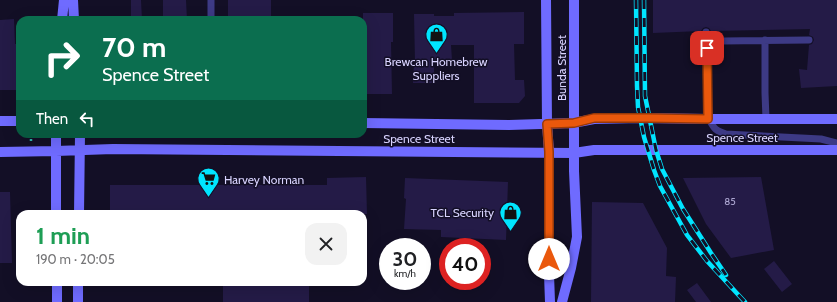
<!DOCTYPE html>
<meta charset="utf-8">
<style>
body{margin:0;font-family:Cabin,sans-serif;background:#f2f2f2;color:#202124;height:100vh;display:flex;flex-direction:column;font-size:15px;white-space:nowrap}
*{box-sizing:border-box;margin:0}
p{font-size:13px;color:#757577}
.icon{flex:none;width:22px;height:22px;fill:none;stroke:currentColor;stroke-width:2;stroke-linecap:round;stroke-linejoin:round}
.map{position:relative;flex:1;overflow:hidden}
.details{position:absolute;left:16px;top:210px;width:351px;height:76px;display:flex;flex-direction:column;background:#fff;border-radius:12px;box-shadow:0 4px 16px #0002}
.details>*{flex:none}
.top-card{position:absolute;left:16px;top:16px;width:351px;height:122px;border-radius:12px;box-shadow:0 4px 16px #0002;background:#0b6e4f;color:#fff;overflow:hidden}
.speed{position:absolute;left:379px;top:238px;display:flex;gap:8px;font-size:20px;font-weight:700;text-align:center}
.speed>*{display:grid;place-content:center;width:52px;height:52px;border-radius:50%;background:#fff;box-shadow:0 4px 16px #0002;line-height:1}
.speed small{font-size:10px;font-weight:400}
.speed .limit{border:6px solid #d22;background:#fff;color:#111}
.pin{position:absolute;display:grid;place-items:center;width:34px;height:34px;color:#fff;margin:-17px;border-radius:8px;box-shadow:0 2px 6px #0006}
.me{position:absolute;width:44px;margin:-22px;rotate:0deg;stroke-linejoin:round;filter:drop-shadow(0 0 3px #0008)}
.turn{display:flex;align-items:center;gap:14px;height:84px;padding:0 20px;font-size:18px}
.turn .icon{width:52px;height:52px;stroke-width:2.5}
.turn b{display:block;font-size:28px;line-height:34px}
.then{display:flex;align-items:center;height:38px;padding:0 20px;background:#0003;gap:8px;font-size:15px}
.round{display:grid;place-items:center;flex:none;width:42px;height:42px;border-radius:12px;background:#f2f2f2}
.summary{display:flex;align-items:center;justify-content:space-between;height:68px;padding:0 20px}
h1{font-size:24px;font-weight:800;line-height:30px;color:#1e9e55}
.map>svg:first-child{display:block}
</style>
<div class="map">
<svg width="837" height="302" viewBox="0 0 837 302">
<rect width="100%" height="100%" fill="#130f26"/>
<path fill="#241b47" d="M131 0H141L142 20H131Z
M163 0H186L187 20H163Z
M228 0H271V20H228Z
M653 0H837V86L801 88 799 69 807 70 809 45 812 44 814 40 813 37 809 35 810 29 711 31 709 28 706 27 703 28 701 31 653 33Z
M524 12V44H514L515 80H524L525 96 519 103H474V45H451L452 60H434V83H413L414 63H415L414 14H434V16H454V13Z
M363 13H393V42H391L392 94H363Z
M14 19 15 44H20V74H17V90H0V20Z
M366 177 367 214H110V185H327V178Z
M761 177 774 250 731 258 706 224 683 178Z
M405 178 508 182 506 240 441 237V230L404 229 406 199 404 198Z
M0 192H10L12 263H0Z
M592 202 643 203 667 248 666 276 676 277 675 302H591Z
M774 261 792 284 782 292 764 269Z
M223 282H309V302H223Z
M697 283 711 302H696L687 290Z"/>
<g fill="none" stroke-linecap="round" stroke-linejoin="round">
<path stroke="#2fb8b0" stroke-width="2.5" stroke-dasharray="2 3" stroke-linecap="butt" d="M31 134V141
M106 136V134"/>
<path stroke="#3d3a85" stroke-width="7" d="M211 0V20
M706 32 709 119C714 129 716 131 726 134L821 139 837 143
M765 40V93L766 119
M723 41 809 40"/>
<path stroke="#6f6bff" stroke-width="10" d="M73 0 74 20
M546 0 547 124 549 152V274L550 302
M62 20 64 0
M0 121H20
M363 123 509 125 573 123 594 119 640 118 709 119H837
M56 134V214
M0 152 56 151 113 149 574 153 594 150H837
M79 214 80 134
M57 282V302
M78 302V282
M562 302 571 268 577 237 574 171V0"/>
<defs>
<path id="rail" d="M636 0 637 86 638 107 644 137 654 170 660 186 687 235 707 261 745 302
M644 0 645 96 656 150 662 169 683 209 711 253 726 275"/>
</defs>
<use href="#rail" stroke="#00e5ff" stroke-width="4.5"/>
<use href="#rail" stroke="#130f26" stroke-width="3" stroke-dasharray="9" stroke-linecap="butt"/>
</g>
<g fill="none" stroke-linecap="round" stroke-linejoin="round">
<defs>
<path id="route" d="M549 259V152L547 124 574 123 594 118H649L708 119 707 48"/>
</defs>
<use href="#route" stroke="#983908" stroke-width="10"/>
<use href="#route" stroke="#ea580c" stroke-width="7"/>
</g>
<defs>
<symbol id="shop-pin" viewBox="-11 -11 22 30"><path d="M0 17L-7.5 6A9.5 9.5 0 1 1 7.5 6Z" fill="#00e5ff" stroke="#130f26"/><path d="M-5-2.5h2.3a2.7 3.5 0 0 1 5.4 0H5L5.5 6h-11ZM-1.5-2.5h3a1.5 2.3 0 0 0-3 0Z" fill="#111"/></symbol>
<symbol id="supermarket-pin" viewBox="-11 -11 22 30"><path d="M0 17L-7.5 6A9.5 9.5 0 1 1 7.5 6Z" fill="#00e5ff" stroke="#130f26"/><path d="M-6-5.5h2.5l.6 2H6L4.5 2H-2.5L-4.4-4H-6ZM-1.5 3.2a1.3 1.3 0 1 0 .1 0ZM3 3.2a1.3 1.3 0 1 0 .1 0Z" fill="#111"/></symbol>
</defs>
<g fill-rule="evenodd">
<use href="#shop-pin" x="424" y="22" width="25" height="34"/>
<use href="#supermarket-pin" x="196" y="166" width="25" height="34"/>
<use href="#shop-pin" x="498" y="200" width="25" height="34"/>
</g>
<g text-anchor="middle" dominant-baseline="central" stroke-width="3" stroke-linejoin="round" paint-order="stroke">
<g font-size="10" fill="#aca6d1">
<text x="730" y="201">85</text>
</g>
<g font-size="12" fill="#d9d4ff" stroke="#130f26">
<text x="436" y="61">Brewcan Homebrew<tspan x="436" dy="14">Suppliers</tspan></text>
<text x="224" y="179" text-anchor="start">Harvey Norman</text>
<text x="494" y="212" text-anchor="end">TCL Security</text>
</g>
<g font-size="12" fill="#d9d4ff" stroke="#130f26">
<text transform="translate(561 68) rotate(-90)">Bunda Street</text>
<text x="742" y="137">Spence Street</text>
<text x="419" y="138">Spence Street</text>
</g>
</g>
</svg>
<div class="speed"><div>30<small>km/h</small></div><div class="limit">40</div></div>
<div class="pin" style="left:707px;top:48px;background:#d93025"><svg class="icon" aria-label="arrive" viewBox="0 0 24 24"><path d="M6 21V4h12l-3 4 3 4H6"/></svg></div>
<svg class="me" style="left:549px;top:259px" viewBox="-20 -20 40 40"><circle r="19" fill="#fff"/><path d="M0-13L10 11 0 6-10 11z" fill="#ea580c"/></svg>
<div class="top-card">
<div class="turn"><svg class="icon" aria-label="right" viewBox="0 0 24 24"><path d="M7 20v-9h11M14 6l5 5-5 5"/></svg><div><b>70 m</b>Spence Street</div></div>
<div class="then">Then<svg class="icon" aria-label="left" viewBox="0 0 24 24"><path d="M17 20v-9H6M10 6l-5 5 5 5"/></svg></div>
</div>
<section class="details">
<div class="summary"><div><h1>1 min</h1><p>190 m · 20:05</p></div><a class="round"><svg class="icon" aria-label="close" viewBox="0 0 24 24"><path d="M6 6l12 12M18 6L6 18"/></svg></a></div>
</section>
</div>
